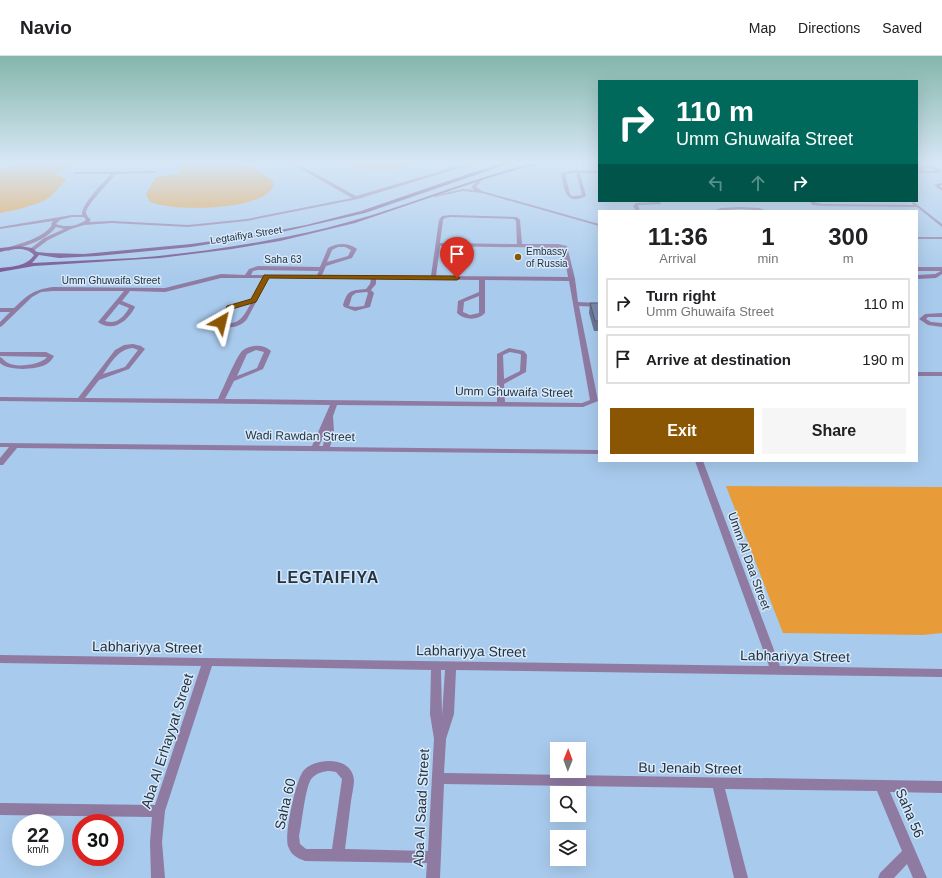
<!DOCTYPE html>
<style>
body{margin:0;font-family:Arial,sans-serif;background:#f6f6f6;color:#202124;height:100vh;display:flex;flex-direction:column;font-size:15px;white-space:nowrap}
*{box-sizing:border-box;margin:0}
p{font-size:13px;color:#757577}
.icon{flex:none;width:22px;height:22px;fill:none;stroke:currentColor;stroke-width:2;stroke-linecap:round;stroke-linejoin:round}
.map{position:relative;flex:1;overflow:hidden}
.sheet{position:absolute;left:598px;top:154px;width:320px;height:252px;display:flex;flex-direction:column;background:#fff;border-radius:0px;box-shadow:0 4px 16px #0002}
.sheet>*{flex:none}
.guide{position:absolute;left:598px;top:24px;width:320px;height:122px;border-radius:0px;box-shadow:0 4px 16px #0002;background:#00695c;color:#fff;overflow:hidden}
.needle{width:26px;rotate:1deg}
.controls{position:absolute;left:550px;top:686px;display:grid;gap:8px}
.controls a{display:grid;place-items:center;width:36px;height:36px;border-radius:0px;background:#fff;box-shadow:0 4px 16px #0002;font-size:20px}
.speed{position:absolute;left:12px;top:758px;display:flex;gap:8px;font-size:20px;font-weight:700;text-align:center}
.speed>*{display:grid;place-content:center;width:52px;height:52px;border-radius:50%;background:#fff;box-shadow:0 4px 16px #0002;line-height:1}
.speed small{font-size:10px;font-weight:400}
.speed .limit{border:6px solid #d22;background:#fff;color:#111}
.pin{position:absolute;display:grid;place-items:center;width:34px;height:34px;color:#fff;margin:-41px -17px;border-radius:50% 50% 50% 0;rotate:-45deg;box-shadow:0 0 4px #0007}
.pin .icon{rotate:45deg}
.me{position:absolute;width:44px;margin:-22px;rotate:37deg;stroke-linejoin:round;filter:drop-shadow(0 0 3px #0008)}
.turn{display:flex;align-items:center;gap:14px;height:84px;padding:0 12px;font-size:18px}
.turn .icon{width:52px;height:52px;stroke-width:2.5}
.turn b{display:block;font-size:28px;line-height:34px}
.lanes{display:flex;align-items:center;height:38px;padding:0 12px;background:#0003;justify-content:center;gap:20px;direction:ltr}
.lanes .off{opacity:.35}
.eta{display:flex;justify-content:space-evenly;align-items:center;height:68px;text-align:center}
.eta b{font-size:24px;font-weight:800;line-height:28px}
.primary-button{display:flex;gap:8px;margin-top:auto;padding:8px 12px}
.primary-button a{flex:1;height:46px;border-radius:0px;background:#8a5603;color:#fff;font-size:16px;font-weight:800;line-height:46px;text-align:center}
.primary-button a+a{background:#f6f6f6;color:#202124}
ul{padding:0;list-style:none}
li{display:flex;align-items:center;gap:12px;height:50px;margin:0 8px 6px;padding:0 4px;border:2px solid #e0e0e0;border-radius:0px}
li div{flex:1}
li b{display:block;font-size:15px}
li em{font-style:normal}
header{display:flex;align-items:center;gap:24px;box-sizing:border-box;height:56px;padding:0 20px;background:#fff;border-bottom:1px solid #e0e0e0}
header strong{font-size:19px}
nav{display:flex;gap:22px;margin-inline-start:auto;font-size:14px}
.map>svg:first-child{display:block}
</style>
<header>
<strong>Navio</strong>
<nav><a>Map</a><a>Directions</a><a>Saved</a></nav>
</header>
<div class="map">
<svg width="942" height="822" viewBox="0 0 942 822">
<rect width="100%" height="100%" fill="#a8caec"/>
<path fill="#e79b39" d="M19 107H75L55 118 67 123 50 141 44 145 20 153 0 157V114Z
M181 107H241L243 110 254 112 273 125C279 155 168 157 149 145L146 138 156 121 180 117Z
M345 107H413C393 117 364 116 345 107Z
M726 430 942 431V577L923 579 783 577Z"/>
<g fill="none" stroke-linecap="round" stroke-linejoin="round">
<path fill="#8f7aa2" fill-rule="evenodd" d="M291 107H296L356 140 469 107H475L358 143 247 165 188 171 112 167 84 169 71 173 48 184 32 196 30 195V193L44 182 64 173 56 171C46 185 24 190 8 195L5 193 6 192C21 187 42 183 52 169L51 168 53 165 0 173V171L72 159H82C81 148 104 126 111 118H74L75 116 155 115 157 116 155 117 116 118C110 125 87 149 86 156 86 159 89 162 91 164L89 166 112 165 188 169 247 163 352 142ZM72 161H84L86 164C78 170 66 172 56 168L60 164Z
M932 110 942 115 938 117H917V115H918L917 114V111ZM931 112 936 115H924L921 113Z
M576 114 599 115V117H580L586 140C565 151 564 132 561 117ZM576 117 582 139 572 140 570 138 565 118Z
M480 122 483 123 476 131 482 135 599 168V170L482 137 463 135 435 141 433 140 463 133 475 134 471 131Z
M942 127V129L939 130 942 132V135L934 129Z
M810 145 823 148 913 149 912 147 914 146 942 168V171L917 151 823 150 812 149Z
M659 146 661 147V148L638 149 640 155H636L633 150 636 147Z
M740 151 760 152 767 155 740 153 713 155 720 152Z
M451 159 517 161 520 164 522 188H558L567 190 575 223 578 246 599 247V251L579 250 598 345 583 351 337 349 333 360 334 376 330 391 599 394V398L17 392 3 409H0V402L9 391H0V387L312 390 330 349 0 345V341L78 342 115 294 124 289 133 288 141 290 145 293 129 313 99 324 85 342 218 343C223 333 236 301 242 295 250 288 264 288 271 295L263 313 234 325 225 343 497 346V298L509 292 524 295 527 299 526 316 504 328 505 346 582 347 590 344 569 225 485 224V257C478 265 464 264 457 257L458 245 479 236V224L376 223V228L371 234 374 237 370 251 355 255 344 251 343 249C348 233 351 235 366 233L370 228 371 223 269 222 247 263C240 272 227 274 218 267L226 252 253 242 264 222H221L165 236 130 235 122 245 134 250 135 251C128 265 113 277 98 266L124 235H53L41 236 32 241 2 270 0 271V266L10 256H0V252H14C29 238 33 234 53 231L165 232 221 218 245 219 249 213 258 210 320 211 328 192C337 187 348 186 357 193L352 202 326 210 322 219 431 220 439 164 442 160ZM451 161 514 163 516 165 517 188 440 187 443 164 445 162ZM440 190 563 192 568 221 436 220ZM338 191H345L351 194 348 200 327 206 332 194ZM258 214 319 215 317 219H251L253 215ZM367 236 368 237 364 250 355 251 349 250 352 240 356 237ZM479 240V257L470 259 463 256 464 246ZM251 247C245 258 239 271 224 266L231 253ZM119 248 129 252C124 261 116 269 105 265ZM133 292 138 294 125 311 103 318C111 307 118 293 133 292ZM256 294 264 296 257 312 237 320 247 298ZM510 296 520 298 521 299 520 315 504 323 503 299ZM326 374 323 390H319Z
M917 181H942V183H917Z
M917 211H942V218L936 222 917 223V219L935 218 941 215H917Z
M942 257V261H928L926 263 931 266 942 267V271L928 269 919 263 925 258Z
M0 296H46L54 300C52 304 49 307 45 309 35 314 8 315 0 307V301C3 302 4 305 8 307 16 312 41 309 47 301L0 300Z
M917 316H942V320H917Z
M695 405H703L780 610 942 613V621L456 614 454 658 446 683 444 717 942 725V737L890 736 927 822H913L907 808 894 822H878L880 817 902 795 877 735 725 733 748 822H734L713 732 444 728 440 822H426L427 807 305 805C297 802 291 799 288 790 284 779 296 722 304 714 317 701 352 700 354 724 354 730 352 738 351 745 349 761 347 777 345 793L428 795 434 683 430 658 431 614 212 610 165 755 162 786 165 822H151L150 786 152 761 0 759V747L155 749 201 610 0 607V599L769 610ZM441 614H445L442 660V658ZM330 715 336 716 342 723 332 793H306L300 788 299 780C302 768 305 730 312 722 317 717 323 715 330 715Z"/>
<path fill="#75548f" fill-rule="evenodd" d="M505 107H511L365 157 278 177 191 191 97 200 59 202 39 199 32 207C67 205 101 204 135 202 199 197 263 187 326 172 396 155 462 125 533 107H539L485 123 355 167 280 185 232 193 160 202 34 210 0 216V212C12 211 27 210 34 199 26 190 11 193 0 196V192L20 190 32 192 37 196 47 197 84 198 191 188 249 180 306 169 361 155 471 117Z"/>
</g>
<path fill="#697696" d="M590 247H599V275H594L589 257Z"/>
<path fill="#7a89af" stroke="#55607a" d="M590 247H599V265H595Z"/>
<linearGradient id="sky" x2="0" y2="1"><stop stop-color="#84b6ab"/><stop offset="0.48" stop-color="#d8e7f6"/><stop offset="1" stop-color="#d8e7f6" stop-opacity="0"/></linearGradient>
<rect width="942" height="222" fill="url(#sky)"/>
<path fill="#8a5603" stroke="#5a3802" d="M264 219 457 220 460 222 457 224 269 222 256 246 232 253 223 267H219L218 266 227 250 251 243Z"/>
<circle fill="#8a5603" stroke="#d7e9fa" stroke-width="1.5" cx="518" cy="201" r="4"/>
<g text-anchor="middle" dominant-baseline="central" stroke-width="3" stroke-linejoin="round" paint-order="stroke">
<g font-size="10" fill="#253340" stroke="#d7e9fa">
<text transform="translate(246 179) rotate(-9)">Legtaifiya Street</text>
<text x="283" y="203">Saha 63</text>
<text x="111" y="224">Umm Ghuwaifa Street</text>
</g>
<g font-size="10" fill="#253340" stroke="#d7e9fa" text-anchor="start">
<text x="526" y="195">Embassy<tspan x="526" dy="12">of Russia</tspan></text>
</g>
<g font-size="12" fill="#253340" stroke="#d7e9fa">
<text transform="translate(514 336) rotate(1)">Umm Ghuwaifa Street</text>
<text transform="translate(300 380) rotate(1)">Wadi Rawdan Street</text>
<text transform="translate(749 505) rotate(70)">Umm Al Daa Street</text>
</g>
<g font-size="14" fill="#253340" stroke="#d7e9fa">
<text transform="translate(147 591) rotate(1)">Labhariyya Street</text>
<text transform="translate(471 595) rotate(1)">Labhariyya Street</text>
<text transform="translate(795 600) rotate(1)">Labhariyya Street</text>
<text transform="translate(167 685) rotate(-72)">Aba Al Erhayyat Street</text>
<text transform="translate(690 712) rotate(1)">Bu Jenaib Street</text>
<text transform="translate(285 748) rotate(-77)">Saha 60</text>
<text transform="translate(421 752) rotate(-87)">Aba Al Saad Street</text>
<text transform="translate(910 757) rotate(67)">Saha 56</text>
</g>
<g font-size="16" font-weight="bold" letter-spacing="1" fill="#253340" stroke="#d7e9fa">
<text x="328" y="521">LEGTAIFIYA</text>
</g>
</g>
</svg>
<div class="controls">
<a><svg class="needle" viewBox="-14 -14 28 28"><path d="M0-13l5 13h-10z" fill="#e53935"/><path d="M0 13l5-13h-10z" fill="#757577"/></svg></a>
<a><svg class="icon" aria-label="search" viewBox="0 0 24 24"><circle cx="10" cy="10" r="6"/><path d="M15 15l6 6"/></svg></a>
<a><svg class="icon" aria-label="layers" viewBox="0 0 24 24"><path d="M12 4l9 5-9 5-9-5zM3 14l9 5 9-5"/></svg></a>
</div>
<div class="speed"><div>22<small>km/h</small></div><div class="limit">30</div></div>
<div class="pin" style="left:457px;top:222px;background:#d93025"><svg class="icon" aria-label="arrive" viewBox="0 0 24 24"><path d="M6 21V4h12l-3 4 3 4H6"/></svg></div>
<svg class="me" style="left:221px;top:266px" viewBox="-20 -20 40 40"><path d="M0-17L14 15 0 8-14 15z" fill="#8a5603" stroke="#fff" stroke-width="4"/></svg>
<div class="guide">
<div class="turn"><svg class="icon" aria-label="right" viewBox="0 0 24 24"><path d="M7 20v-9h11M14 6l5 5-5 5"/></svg><div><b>110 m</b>Umm Ghuwaifa Street</div></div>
<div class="lanes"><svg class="icon off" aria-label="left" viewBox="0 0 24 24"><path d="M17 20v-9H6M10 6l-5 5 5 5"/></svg><svg class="icon off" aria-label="ahead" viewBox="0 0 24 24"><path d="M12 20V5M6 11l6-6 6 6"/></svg><svg class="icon" aria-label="right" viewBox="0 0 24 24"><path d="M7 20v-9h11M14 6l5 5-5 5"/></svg></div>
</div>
<section class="sheet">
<div class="eta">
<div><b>11:36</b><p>Arrival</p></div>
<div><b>1</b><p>min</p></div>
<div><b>300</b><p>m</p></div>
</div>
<ul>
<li><svg class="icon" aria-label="right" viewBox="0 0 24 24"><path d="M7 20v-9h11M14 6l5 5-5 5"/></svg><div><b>Turn right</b><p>Umm Ghuwaifa Street</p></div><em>110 m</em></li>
<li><svg class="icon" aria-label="arrive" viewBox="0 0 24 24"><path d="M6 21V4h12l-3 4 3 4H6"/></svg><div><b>Arrive at destination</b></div><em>190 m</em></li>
</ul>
<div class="primary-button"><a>Exit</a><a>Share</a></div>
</section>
</div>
